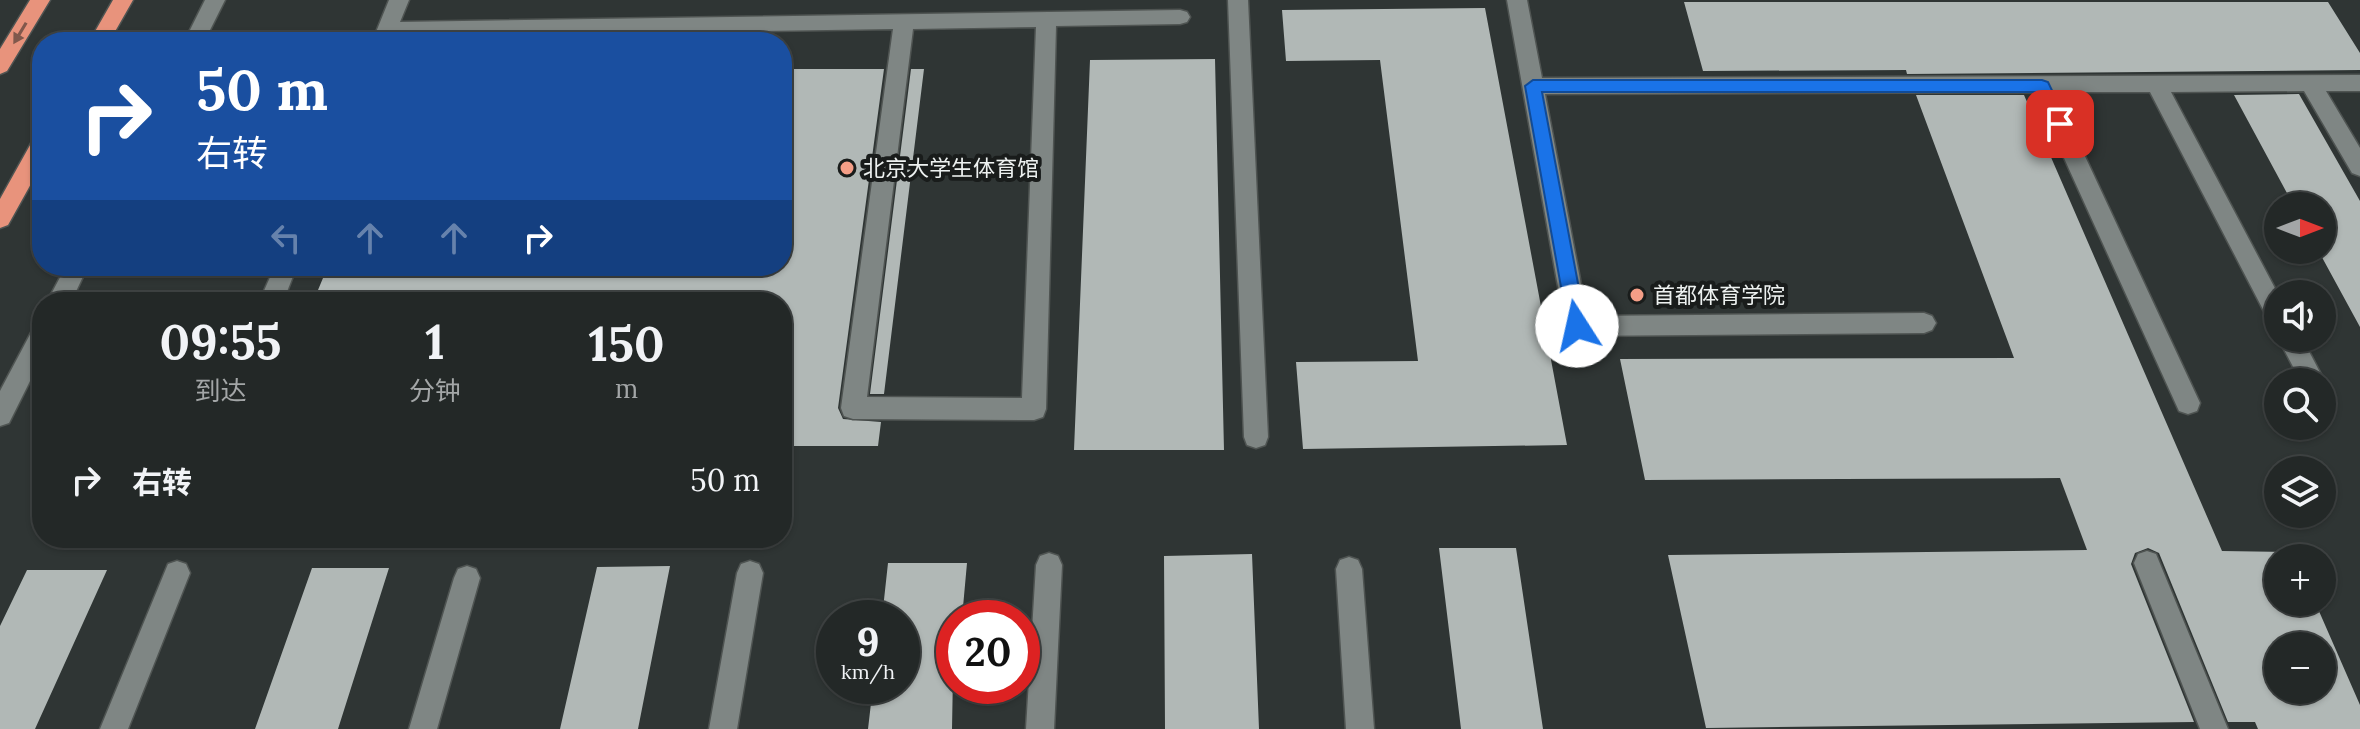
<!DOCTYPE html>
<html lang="zh">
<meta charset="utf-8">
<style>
body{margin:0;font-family:Lora,"Noto Sans SC",serif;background:#2f3433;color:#f1f3f6;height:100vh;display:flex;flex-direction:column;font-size:30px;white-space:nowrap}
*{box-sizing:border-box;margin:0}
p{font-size:26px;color:#a3a6a7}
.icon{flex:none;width:44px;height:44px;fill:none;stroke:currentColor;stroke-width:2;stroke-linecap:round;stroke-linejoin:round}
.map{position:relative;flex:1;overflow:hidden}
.drawer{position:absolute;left:32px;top:292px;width:760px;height:256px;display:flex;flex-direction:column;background:#232827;border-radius:32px;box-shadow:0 2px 6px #0004,0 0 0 2px #404444}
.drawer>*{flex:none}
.hud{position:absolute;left:32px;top:32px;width:760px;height:244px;border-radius:32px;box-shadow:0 2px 6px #0004,0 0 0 2px #404444;background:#1a4fa0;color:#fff;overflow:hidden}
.needle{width:52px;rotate:90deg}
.buttons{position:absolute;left:2264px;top:192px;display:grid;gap:16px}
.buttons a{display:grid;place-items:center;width:72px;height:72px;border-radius:50%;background:#232827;box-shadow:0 2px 6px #0004,0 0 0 2px #404444;font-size:40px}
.speed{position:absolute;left:816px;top:600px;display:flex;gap:16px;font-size:40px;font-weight:700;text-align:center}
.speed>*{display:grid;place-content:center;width:104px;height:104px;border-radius:50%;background:#232827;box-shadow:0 2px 6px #0004,0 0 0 2px #404444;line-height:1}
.speed small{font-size:20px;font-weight:400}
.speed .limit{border:12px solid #d22;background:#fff;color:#111}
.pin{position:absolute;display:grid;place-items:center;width:68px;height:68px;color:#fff;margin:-34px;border-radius:16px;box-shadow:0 4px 12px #0006}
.me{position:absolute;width:88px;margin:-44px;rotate:350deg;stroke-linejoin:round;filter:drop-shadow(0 0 6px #0008)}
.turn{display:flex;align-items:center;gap:28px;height:168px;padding:0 32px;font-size:36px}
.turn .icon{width:104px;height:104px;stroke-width:2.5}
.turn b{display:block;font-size:56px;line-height:68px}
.lanes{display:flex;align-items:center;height:76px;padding:0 32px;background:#0003;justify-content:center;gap:40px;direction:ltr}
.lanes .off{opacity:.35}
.eta{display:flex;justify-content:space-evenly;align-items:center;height:136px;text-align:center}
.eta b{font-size:48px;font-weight:800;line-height:56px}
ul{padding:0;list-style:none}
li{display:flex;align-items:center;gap:24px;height:104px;padding:0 32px}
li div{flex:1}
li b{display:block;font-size:30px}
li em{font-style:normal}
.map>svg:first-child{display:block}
</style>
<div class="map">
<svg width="2360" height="729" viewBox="0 0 2360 729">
<rect width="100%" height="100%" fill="#2f3534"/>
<path fill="#b1b8b6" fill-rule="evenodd" d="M1684 2H2328L2360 53V70L1907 74 1906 70 1703 71Z
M1485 8 1567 445 1303 449 1296 362 1418 361 1380 60 1286 61 1282 10Z
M1215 59 1224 450H1074L1090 60Z
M782 69H884L838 408 843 419 881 422 878 446H782V302H313L328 266H782Z
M911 69H924L884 394H870Z
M2299 94 2360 201V327L2318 250H2322V206H2294L2234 95Z
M1916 95H2024L2222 551 2293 552 2295 558H2278V602H2315L2360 705V729H2258L2255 722H2228L2159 553 2148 548 2135 553 2131 564 2194 722 1706 728 1668 555 2087 550 2060 478 1645 480 1620 359 2014 358ZM2278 646H2322V690H2278Z
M1439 548H1516L1543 729H1461Z
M1252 554 1259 729H1165L1164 556Z
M888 563H967L962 618H954L952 729H868L873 686H902V618H882Z
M670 566 638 729H560L597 567Z
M312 568H389L338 729H255Z
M27 570H107L35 729H0V626Z"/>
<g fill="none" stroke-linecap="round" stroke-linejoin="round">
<defs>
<path id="minor" d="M205 0H225L204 42H184Z
M389 0H409L400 22 1180 10 1187 12 1190 17 1187 22 1180 24 1056 26 1046 409 1043 417 1034 420 853 419 844 416 841 408 893 29 394 37 392 42H372ZM1036 27 1022 398 867 397 913 29Z
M1228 0H1248L1268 437 1265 445 1256 448 1247 445 1244 437Z
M1507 0H1527L1542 78 2360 75V91H2326L2360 148V176L2352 173 2304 91 2171 92 2278 294V326L2270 323 2150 92H2055L2200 403 2197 411 2188 414 2179 411 2034 92 1545 94 1587 316 1924 313 1932 316 1936 323 1932 330 1924 333 1577 336 1569 333 1565 326Z
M66 266H88L71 302H47Z
M275 266H297L283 302H259Z
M42 324V357L9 423 0 426V391L34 327Z
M2278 338H2302L2325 382 2322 388 2331 391 2336 403 2333 411 2322 413V382H2301Z
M2147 551 2156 554 2228 729H2200L2134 563 2138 554Z
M1049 553 1058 556 1062 565 1054 729H1026L1036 565 1040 556Z
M1349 557 1358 560 1362 569 1374 729H1346L1336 569 1340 560Z
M177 561 186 564 190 573 128 729H100L168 564Z
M750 561 759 564 763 573 737 729H709L737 573 741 564Z
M467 566 476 569 480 578 437 729H409L454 578 458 569Z"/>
<path id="highway" d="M30 0H50L7 71 0 74V49Z
M113 0H133L109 42H89Z
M42 136V164L8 225 0 228V199L34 138Z"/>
</defs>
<use href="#minor" stroke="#4f5452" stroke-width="3"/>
<use href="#highway" stroke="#4f5452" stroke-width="3"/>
<use href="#minor" fill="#7f8684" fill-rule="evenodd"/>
<use href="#highway" fill="#e8937c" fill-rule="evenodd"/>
</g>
<defs><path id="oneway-solid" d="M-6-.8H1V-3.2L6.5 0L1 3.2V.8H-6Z" transform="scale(2)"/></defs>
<use fill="#80584c" href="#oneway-solid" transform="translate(20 33) rotate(121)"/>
<path fill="#1a73e8" stroke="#114b97" stroke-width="2" d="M1533 80H2042L2048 82 2068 124 2065 129H2054L2037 92H1542L1586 326 1577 334 1568 326 1525 86Z"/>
<g fill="#f49e87" stroke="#191c1b" stroke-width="3">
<circle cx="847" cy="168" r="8"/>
<circle cx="1637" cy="295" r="8"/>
</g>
<g text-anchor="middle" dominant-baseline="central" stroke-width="8" stroke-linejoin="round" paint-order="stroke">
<g font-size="22" fill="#edf1f0" stroke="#191c1b" text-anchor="start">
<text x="863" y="168">北京大学生体育馆</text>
<text x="1653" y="295">首都体育学院</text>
</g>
</g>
</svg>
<div class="buttons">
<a><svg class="needle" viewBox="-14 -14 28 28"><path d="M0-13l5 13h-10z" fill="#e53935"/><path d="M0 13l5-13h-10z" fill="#a3a6a7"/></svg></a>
<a><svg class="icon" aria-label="sound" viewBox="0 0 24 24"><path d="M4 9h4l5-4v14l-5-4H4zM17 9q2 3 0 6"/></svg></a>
<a><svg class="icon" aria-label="search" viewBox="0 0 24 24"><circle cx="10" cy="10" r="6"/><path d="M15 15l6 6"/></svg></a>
<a><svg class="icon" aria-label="layers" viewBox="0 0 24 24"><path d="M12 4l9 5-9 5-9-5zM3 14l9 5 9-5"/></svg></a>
<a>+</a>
<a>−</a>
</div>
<div class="speed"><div>9<small>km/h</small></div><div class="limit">20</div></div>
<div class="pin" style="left:2060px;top:124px;background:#d93025"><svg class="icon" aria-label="arrive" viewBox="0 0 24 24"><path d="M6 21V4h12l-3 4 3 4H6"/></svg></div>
<svg class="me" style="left:1577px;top:326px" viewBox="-20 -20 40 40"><circle r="19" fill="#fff"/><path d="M0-13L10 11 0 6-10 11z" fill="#1a73e8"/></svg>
<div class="hud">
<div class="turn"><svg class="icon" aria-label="right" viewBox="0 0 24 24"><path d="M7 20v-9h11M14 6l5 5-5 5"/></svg><div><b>50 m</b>右转</div></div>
<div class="lanes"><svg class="icon off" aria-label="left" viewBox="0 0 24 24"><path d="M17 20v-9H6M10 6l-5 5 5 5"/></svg><svg class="icon off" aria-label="ahead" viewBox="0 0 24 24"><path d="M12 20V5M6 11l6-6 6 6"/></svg><svg class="icon off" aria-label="ahead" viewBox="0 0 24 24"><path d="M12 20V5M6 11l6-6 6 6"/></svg><svg class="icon" aria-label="right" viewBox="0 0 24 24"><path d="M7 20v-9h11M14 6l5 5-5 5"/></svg></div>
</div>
<section class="drawer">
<div class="eta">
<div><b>09:55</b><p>到达</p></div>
<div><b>1</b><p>分钟</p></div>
<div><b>150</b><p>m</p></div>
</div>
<ul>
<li><svg class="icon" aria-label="right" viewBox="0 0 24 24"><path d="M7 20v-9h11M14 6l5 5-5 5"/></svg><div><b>右转</b></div><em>50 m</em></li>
</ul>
</section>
</div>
